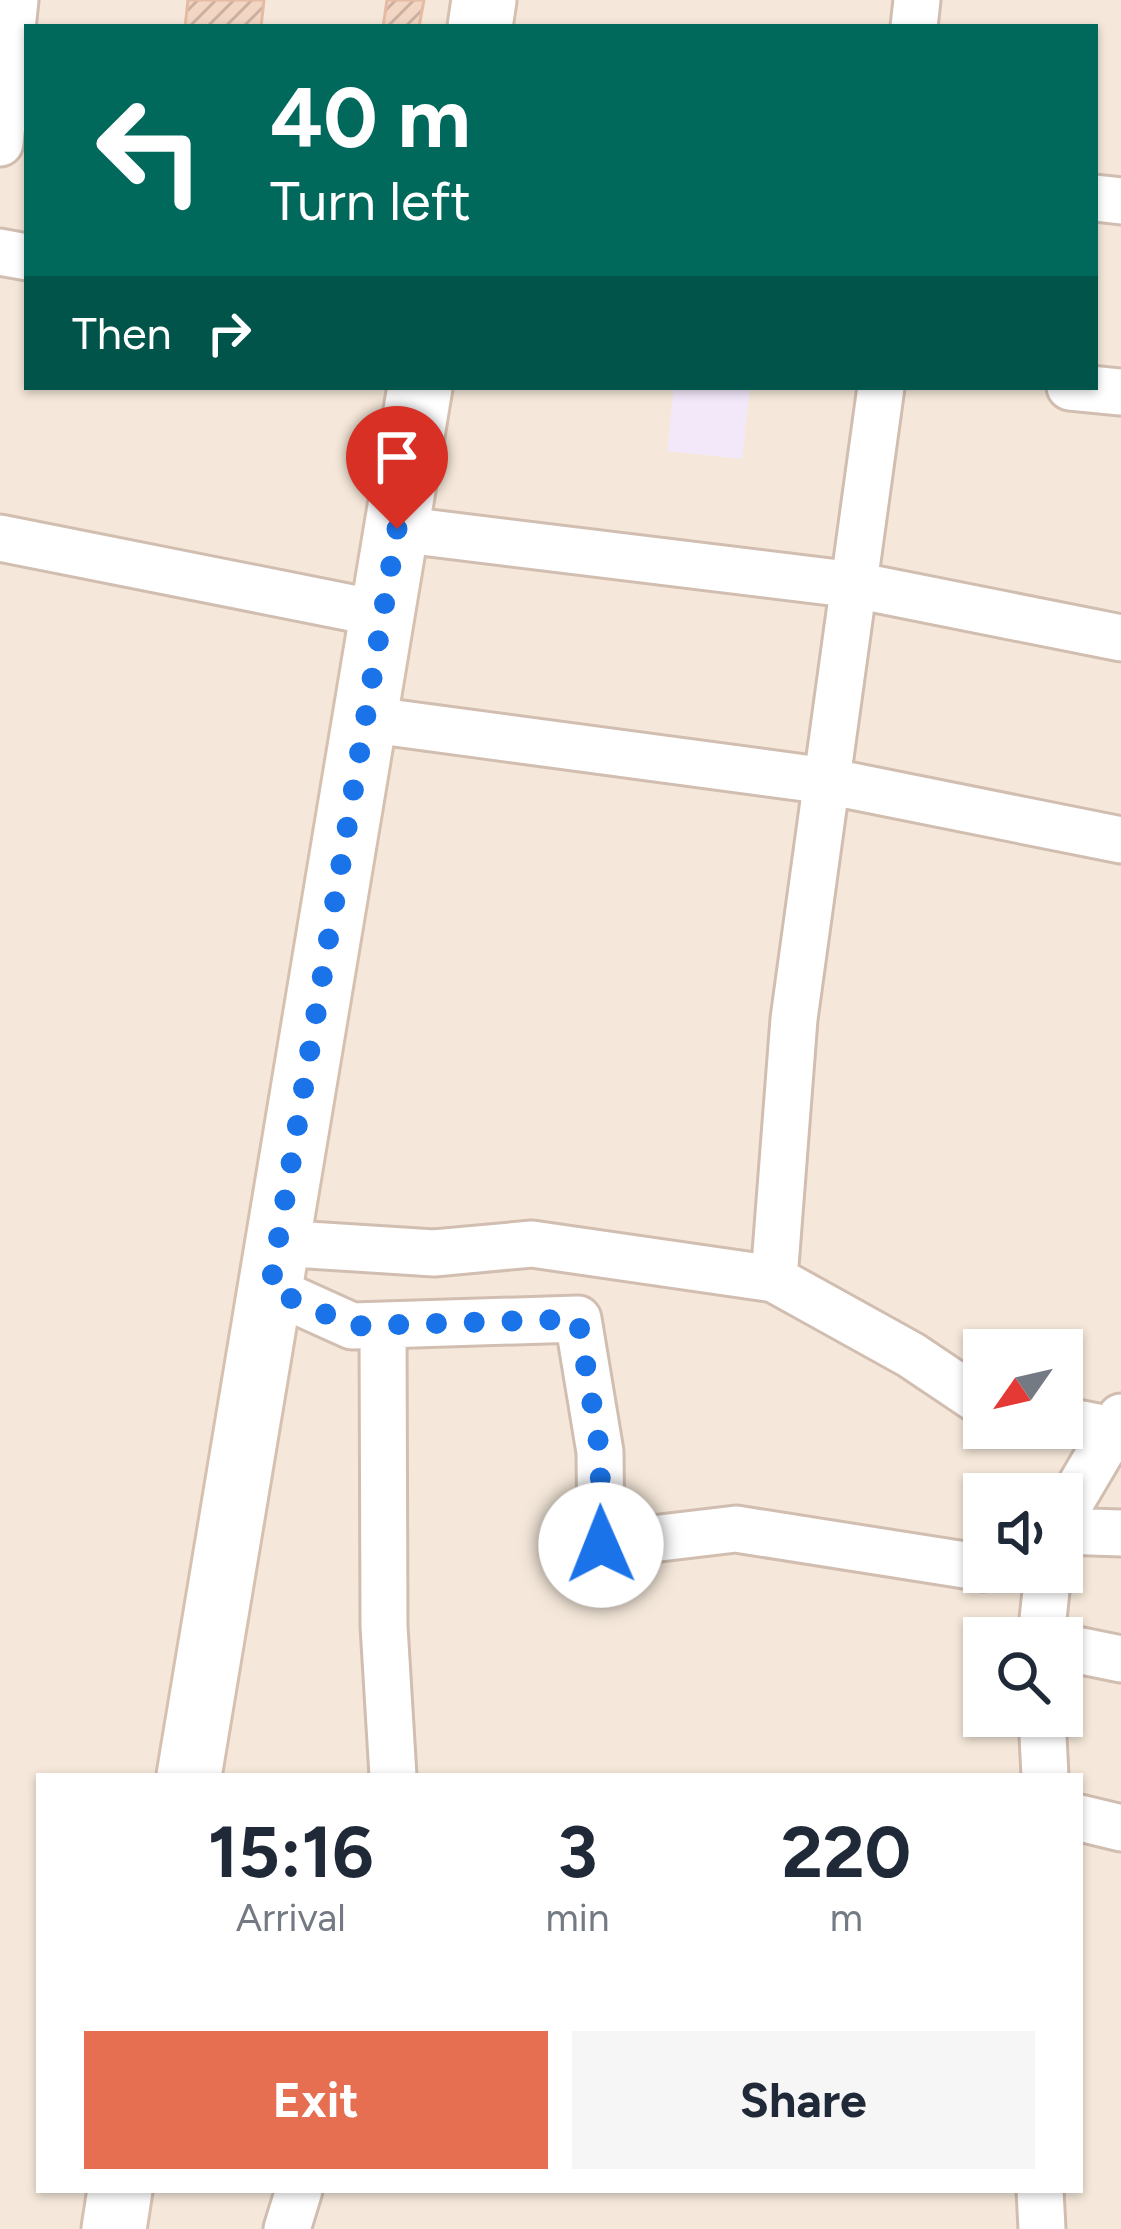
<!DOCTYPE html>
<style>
body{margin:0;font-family:Figtree,sans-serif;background:#f6f6f7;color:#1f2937;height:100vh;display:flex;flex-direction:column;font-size:45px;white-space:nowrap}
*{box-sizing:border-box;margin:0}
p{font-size:39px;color:#747a83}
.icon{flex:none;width:66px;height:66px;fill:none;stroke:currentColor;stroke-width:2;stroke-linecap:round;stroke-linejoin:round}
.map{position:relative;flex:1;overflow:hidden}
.panel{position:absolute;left:36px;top:1773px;width:1047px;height:420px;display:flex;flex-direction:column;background:#fff;border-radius:0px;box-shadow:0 3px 9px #0004}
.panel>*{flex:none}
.banner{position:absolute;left:24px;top:24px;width:1074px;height:366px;border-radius:0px;box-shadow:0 3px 9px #0004;background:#00695c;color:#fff;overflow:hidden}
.needle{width:78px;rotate:236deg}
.buttons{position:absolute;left:963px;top:1329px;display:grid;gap:24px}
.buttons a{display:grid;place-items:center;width:120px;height:120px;border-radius:0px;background:#fff;box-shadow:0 3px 9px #0004;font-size:60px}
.pin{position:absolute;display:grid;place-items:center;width:102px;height:102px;color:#fff;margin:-123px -51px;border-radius:50% 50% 50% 0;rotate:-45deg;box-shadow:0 0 12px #0007}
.pin .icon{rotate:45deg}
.me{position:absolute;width:132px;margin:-66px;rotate:359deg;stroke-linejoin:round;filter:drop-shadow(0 0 9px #0008)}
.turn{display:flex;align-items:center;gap:42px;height:252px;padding:0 48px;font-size:54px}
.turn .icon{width:156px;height:156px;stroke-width:2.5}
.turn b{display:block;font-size:84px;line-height:102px}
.then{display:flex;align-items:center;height:114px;padding:0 48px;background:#0003;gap:24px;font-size:45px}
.eta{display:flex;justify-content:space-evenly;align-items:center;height:204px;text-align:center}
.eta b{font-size:72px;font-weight:700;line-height:84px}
.cta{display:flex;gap:24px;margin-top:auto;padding:24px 48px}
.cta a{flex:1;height:138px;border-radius:0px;background:#e76f51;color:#fff;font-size:48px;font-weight:700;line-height:138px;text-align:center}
.cta a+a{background:#f6f6f7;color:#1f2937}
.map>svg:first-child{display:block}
</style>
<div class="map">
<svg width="1121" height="2229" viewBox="0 0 1121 2229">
<defs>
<pattern id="building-hatch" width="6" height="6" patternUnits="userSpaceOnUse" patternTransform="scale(3)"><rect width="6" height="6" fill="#f3d5c3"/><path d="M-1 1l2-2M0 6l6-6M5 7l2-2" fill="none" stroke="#cab0a1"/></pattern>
</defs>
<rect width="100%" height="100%" fill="#fdf6ec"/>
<path fill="#f5e8da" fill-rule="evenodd" d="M0 0H1121V2229H0ZM27 27H1095V387H27ZM984 1350H1062V1428H984ZM984 1494H1062V1572H984ZM984 1638H1062V1716H984ZM39 1776H1080V2190H39Z"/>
<path fill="#f3e8fa" d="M674 387H750L742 459 667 451Z"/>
<path fill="url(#building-hatch)" stroke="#e6bba3" stroke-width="3" d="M188 0H264L261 27H185Z
M387 0H424L419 27H383Z"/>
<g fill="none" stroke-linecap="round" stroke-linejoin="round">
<defs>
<path id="street" d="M914 27 917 0
M0 143 15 0
M1095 198 1121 201
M0 252 27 257
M1070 387 1121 392
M397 529 855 585 1121 638
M0 538 382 614
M365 719 827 781 1121 840
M277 1243 434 1253 532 1244 774 1279 911 1355 984 1404
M774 1279 794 1019 881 387
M270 1289 352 1326 578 1319 600 1452 601 1545 736 1529 984 1568
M383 1326 384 1626 393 1776
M1062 1420 1113 1430 1121 1428
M1062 1517 1121 1417
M1062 1531 1121 1533
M1041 1638 1048 1572
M1062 1647 1121 1659
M1042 1716 1045 1776
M1080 1818 1121 1828
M1040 2190 1042 2229
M287 2229 299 2190"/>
<path id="secondary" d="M480 27 484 0
M189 1776 420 387
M114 2229 120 2190"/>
</defs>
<use href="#street" stroke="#d1beb0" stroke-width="51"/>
<use href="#secondary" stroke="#d6c0b0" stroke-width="69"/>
<use href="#street" stroke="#fff" stroke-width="45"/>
<use href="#secondary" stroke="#fff" stroke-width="63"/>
</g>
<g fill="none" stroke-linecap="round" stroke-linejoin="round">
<path stroke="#1a73e8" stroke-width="21" stroke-dasharray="0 37.8" d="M397 529 270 1289 352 1326 578 1319 600 1452 601 1545"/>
</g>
</svg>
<div class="buttons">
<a><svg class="needle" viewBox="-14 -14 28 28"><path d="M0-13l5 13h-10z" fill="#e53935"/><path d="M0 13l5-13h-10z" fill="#747a83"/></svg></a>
<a><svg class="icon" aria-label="sound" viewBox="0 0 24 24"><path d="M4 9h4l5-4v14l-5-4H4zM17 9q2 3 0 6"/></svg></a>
<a><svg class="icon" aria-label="search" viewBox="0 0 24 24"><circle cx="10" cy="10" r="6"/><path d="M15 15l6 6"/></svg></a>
</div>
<div class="pin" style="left:397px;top:529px;background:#d93025"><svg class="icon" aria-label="arrive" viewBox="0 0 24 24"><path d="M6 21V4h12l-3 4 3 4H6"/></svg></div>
<svg class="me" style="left:601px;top:1545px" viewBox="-20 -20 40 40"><circle r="19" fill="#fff"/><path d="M0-13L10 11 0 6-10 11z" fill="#1a73e8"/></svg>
<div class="banner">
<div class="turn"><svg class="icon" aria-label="left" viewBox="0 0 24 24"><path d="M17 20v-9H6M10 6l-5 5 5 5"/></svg><div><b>40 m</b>Turn left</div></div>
<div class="then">Then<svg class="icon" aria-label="right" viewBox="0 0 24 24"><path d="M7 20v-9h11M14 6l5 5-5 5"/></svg></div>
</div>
<section class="panel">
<div class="eta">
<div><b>15:16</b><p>Arrival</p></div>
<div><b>3</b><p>min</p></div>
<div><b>220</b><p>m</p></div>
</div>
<div class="cta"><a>Exit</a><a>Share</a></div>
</section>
</div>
